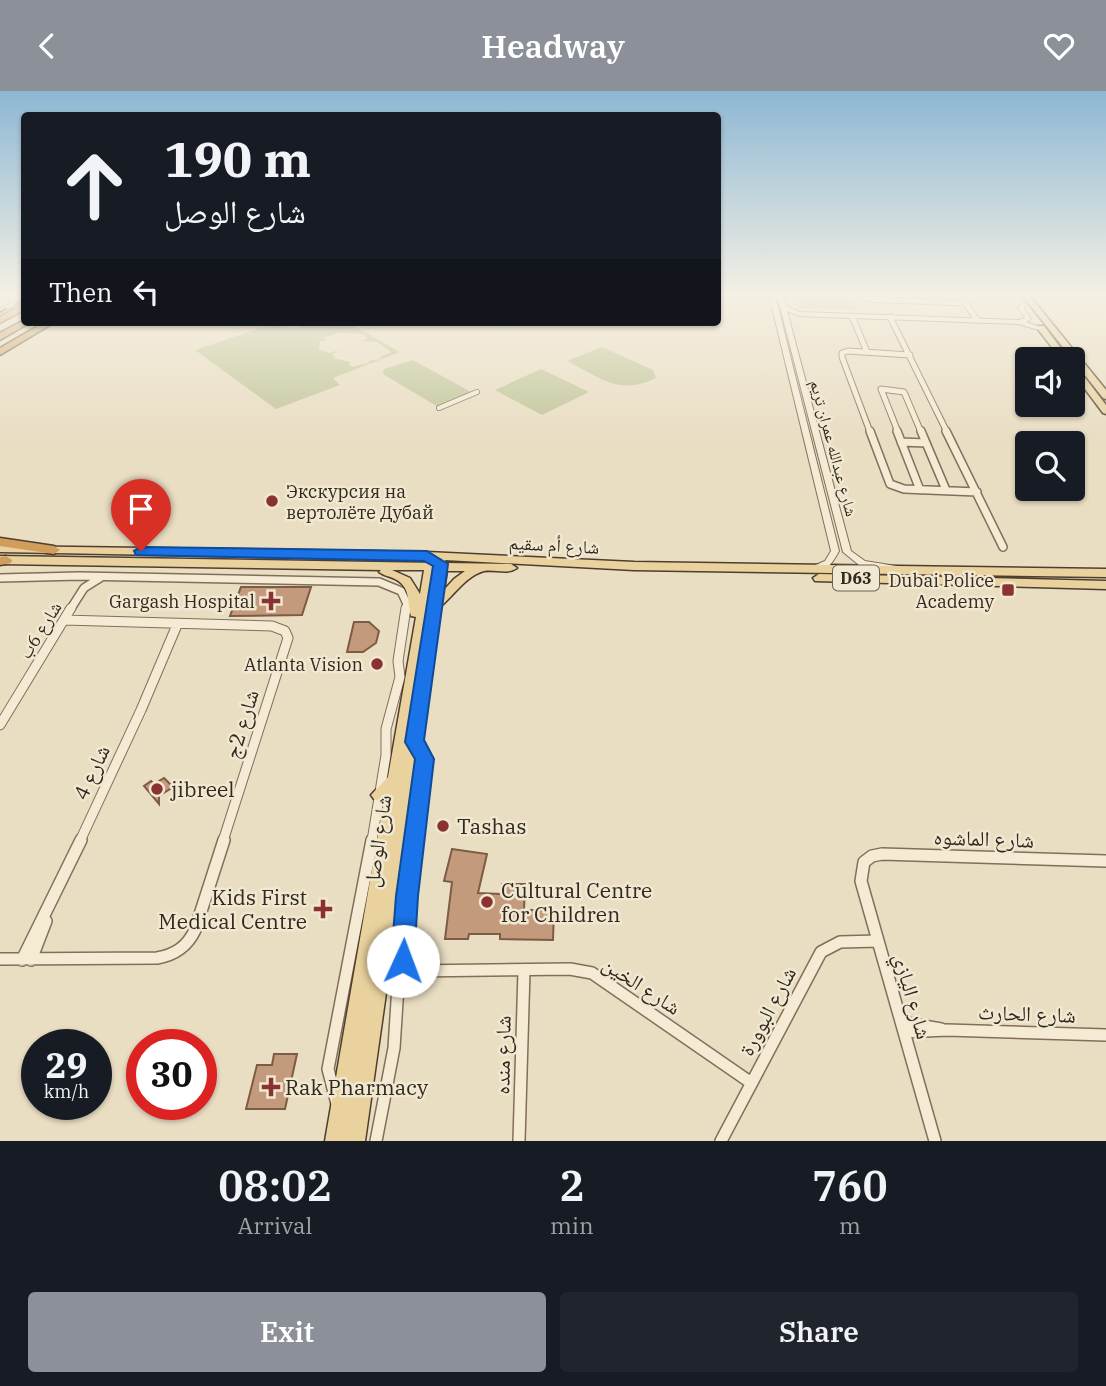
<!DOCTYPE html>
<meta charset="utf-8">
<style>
body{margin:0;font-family:"IBM Plex Serif","Noto Naskh Arabic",serif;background:#20242c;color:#f1f3f6;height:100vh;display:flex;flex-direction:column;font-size:26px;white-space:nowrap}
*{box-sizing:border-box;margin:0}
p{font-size:23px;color:#9ea1a6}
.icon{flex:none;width:38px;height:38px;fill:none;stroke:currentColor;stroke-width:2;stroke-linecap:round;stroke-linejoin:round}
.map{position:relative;height:1050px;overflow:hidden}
.panel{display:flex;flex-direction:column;background:#171b24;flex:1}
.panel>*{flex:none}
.guide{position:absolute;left:21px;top:21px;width:700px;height:214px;border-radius:7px;box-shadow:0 2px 5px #0004;background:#171b24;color:#f1f3f6;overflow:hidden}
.tools{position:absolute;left:1015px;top:256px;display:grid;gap:14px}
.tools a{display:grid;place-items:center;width:70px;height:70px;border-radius:7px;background:#171b24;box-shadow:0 2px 5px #0004;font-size:35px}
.speed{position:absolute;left:21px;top:938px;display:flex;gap:14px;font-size:35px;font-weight:700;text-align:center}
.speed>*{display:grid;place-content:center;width:91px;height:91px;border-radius:50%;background:#171b24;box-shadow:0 2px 5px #0004;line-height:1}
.speed small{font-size:18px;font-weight:400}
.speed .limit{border:10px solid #d22;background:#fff;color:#111}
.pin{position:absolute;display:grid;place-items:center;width:60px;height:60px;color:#fff;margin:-72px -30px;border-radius:50% 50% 50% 0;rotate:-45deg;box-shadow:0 0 7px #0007}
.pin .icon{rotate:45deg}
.me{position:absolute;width:77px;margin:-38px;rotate:2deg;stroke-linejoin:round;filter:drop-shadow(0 0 5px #0008)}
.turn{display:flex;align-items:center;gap:24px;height:147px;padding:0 28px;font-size:32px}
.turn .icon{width:91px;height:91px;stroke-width:2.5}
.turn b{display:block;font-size:49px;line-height:60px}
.then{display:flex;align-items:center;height:66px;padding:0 28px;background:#0003;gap:14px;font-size:26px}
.eta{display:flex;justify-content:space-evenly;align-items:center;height:119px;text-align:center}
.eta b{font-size:42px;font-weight:600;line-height:49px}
.primary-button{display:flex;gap:14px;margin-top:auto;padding:14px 28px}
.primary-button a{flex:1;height:80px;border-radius:7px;background:#8c9099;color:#fff;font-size:28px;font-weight:600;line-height:80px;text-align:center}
.primary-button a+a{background:#20242c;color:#f1f3f6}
header{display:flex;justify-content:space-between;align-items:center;height:91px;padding:0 28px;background:#8c9099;color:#fff;font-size:32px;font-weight:600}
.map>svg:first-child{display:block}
</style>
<header><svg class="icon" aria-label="back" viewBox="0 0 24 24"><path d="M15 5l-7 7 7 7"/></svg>Headway<svg class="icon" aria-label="heart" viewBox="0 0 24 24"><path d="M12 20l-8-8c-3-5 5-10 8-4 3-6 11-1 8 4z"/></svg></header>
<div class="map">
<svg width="1106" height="1050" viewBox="0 0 1106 1050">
<rect width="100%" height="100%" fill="#e9ddc2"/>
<path fill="#c0c597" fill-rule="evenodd" d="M793 204H851L857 219 798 217Z
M315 231H347L400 261 333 287 340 294 276 318 195 259 272 233C295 238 290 240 315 231ZM339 242 364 243 367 248 361 250 377 251 391 261 380 266 381 268 368 270 370 272 352 276 349 274 350 271 333 267 335 265 332 263 338 261 336 260 329 262 319 259 320 251 326 249 324 247Z
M602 256 653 279 656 287C619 305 601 287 567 270Z
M413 269 471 301 438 316 383 283 384 278Z
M541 278 589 301 542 324 495 299Z"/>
<path fill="#c39a7c" stroke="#7d5b44" stroke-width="2" d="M241 496H311L302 524 230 525Z
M354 531H369L379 540 376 552 363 561H347Z
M164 687 173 696 159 705V713L144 695 151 690 154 693Z
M452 758 487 763 478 802 501 803 502 793H525L524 819H554L553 849 500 848V843H469L468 848H445L452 791 444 790Z
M274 963H297L285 1018H246L257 974H272Z"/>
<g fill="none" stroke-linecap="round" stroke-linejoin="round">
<defs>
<path id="pedestrian" d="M439 317 477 301"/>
<path id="minor-far3" d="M960 204 977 229
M864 208 965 212
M852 225 867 261
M890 226 947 341
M842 266 870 341
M842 266V262L848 260 910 264
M898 341 881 298 904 301 921 341"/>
<path id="minor-far2" d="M870 340 890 393 904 398 977 401
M897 340 920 399
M921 340 946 399
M946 340 1003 456
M901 351 926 352
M0 487 79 485 379 491 401 500 407 513 406 519
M70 519 84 497 100 487"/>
<path id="minor-far1" d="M64 529 272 535 285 540 288 547 223 750
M0 634 71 517
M414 651 423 660 425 669 415 750
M80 750 141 619 177 534
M372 750 386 664V638L400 586 398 570 406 517"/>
<path id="minor" d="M0 868 157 867C175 864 187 856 195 839L224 749
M22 869 81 749
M31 869 46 830
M412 880 570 878 592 882 750 991
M412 880 405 874 402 865 416 749
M901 931 941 938
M904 941 947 939 1106 944
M337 1013 328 978 372 749
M376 1050 394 957 398 895 412 880
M519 1050 524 880
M721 1050 821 861 840 851 878 850
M935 1050 861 790 864 771 872 765 882 763 1106 770"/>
<path id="tertiary" d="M769 204H775L839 460C832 473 827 481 811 480L809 478 811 476 825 470 831 460Z
M777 204H783L786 215 800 221 1019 229 1025 227 1018 217 1023 212 1026 214 1024 217 1031 228 1026 231 1045 238 1042 240 1019 233 799 225 787 220 851 460 865 470 896 475 898 477 896 479 893 480 859 474 843 461Z
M24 205V209L0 222V218Z"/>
<path id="primary" d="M1022 204H1029L1106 299V308L1103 307Z
M1038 235H1044L1069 268H1061L1037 237Z
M1073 274 1076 275 1106 314V323L1103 322 1073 282Z
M0 455 427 461 634 471 1106 478V486L634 479 445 469 446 472 511 473 517 477C507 484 495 478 484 480 466 485 455 503 441 515L396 831 412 852 409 858 403 860 397 858 393 853 365 1050H325L384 709 379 710 374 708 371 704 388 686 416 526 411 525C407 511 411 496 395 488 390 485 384 485 379 481L381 479 0 473V465L435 472 436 469 0 461ZM392 479H424L420 503 410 487ZM447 480H465L454 488 444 499Z
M819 483 1106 490V498L815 490 813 487Z"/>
<path id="motorway" d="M21 214H24V219L0 232V226Z
M24 229 31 231 0 249V242Z
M45 231H55L0 264V257Z
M0 447 54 455 60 459 54 463 0 455Z
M6 465 12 469 11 472 0 474V466Z"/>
</defs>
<use href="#pedestrian" stroke="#816f5b" stroke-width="6"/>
<use href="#minor-far3" stroke="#816f5b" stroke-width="7"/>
<use href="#minor-far2" stroke="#816f5b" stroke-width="10"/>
<use href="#minor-far1" stroke="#816f5b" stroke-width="11"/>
<use href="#minor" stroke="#816f5b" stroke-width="14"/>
<use href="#tertiary" stroke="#816f5b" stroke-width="2"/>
<use href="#primary" stroke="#4f3e2f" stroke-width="3"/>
<use href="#motorway" stroke="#4f3e2f" stroke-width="3"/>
<use href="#pedestrian" stroke="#f5ebd4" stroke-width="4.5"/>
<use href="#minor-far3" stroke="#f5ebd4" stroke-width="5"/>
<use href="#minor-far2" stroke="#f5ebd4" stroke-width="7"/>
<use href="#minor-far1" stroke="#f5ebd4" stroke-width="9"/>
<use href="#minor" stroke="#f5ebd4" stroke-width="11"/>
<use href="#tertiary" fill="#f5ebd4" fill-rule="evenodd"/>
<use href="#primary" fill="#e9d29d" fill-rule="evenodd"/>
<use href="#motorway" fill="#d09d5a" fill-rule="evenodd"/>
<path stroke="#32281e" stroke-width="2" stroke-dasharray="8 8" stroke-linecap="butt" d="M0 221 24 208"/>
</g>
<linearGradient id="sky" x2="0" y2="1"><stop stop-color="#8db7d4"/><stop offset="0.58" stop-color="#f5f0e4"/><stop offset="1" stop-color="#f5f0e4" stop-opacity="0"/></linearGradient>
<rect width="1106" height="351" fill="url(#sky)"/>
<path fill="#1a73e8" stroke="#114b97" stroke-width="2" d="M141 456 427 460 448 473 424 649 434 668 418 805 414 870 411 878 403 881 395 878 391 870 396 805 415 668 405 651 433 475 424 470 136 464 134 460Z"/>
<g fill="#893231" stroke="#f1e8d1" stroke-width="2.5">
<circle cx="272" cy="410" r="7"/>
<rect x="1001" y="492" width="14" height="14" rx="3.5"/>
<path d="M267.5 499.5h7v7h7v7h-7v7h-7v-7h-7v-7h7z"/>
<circle cx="377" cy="573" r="7"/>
<circle cx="157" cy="698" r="7"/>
<circle cx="443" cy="735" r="7"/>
<circle cx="487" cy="811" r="7"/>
<path d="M319.5 807.5h7v7h7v7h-7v7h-7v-7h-7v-7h7z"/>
<path d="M267.5 985.5h7v7h7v7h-7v7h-7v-7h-7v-7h7z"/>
</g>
<g text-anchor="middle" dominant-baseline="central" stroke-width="5" stroke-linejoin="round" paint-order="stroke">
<g font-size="16" fill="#32281e" stroke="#f1e8d1">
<text transform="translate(834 357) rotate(75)">شارع عبدالله عمران تريم</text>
</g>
<rect fill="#f1e8d1" stroke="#6b6254" stroke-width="2" x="833" y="474.5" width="46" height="25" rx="5"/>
<g font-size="16" font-weight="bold" fill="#32281e">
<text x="856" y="487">D63</text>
</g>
<g font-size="18" fill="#32281e" stroke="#f1e8d1" text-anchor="end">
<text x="286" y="400" text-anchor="start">Экскурсия на<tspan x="286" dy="21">вертолёте Дубай</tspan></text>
<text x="994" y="489">Dubai Police<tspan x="994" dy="21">Academy</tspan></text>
<text x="255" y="510">Gargash Hospital</text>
<text x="363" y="573">Atlanta Vision</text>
</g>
<g font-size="18" fill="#32281e" stroke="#f1e8d1">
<text transform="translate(554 454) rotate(3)">شارع أم سقيم</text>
<text transform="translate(40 539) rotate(-58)">شارع 6ب</text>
</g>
<g font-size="21" fill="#32281e" stroke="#f1e8d1">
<text transform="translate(241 633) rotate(-73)">شارع 2ج</text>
<text transform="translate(91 681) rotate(-65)">شارع 4</text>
<text transform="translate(984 747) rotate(2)">شارع الماشوه</text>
<text transform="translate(377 750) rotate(-82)">شارع الوصل</text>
<text transform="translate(642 894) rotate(33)">شارع الخين</text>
<text transform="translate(913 905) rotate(74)">شارع اليازي</text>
<text transform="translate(767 920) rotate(-62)">شارع البوورة</text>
<text transform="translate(1027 922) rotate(2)">شارع الحارث</text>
<text transform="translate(502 964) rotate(-89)">شارع منده</text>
</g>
<g font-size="21" fill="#32281e" stroke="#f1e8d1" text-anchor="start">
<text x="171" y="698">jibreel</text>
<text x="457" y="735">Tashas</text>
<text x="501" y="799">Cultural Centre<tspan x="501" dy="24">for Children</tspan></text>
<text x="307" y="806" text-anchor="end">Kids First<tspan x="307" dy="24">Medical Centre</tspan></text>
<text x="285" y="996">Rak Pharmacy</text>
</g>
</g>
</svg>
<div class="tools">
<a><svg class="icon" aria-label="sound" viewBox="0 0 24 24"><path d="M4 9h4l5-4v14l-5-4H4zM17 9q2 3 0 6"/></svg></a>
<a><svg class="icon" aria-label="search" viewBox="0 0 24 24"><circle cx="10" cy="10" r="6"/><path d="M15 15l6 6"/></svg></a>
</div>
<div class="speed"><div>29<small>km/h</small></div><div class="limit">30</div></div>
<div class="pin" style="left:141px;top:460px;background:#d93025"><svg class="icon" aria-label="arrive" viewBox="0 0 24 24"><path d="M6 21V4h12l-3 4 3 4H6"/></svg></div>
<svg class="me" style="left:403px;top:870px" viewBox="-20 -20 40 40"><circle r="19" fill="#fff"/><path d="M0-13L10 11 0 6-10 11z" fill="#1a73e8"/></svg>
<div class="guide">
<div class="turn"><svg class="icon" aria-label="ahead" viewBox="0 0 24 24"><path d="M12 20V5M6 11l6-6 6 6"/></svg><div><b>190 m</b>شارع الوصل</div></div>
<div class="then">Then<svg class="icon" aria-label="left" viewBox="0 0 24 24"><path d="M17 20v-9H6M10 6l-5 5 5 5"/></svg></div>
</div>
</div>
<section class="panel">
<div class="eta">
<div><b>08:02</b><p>Arrival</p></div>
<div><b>2</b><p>min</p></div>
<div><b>760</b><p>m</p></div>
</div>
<div class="primary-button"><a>Exit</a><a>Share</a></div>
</section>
